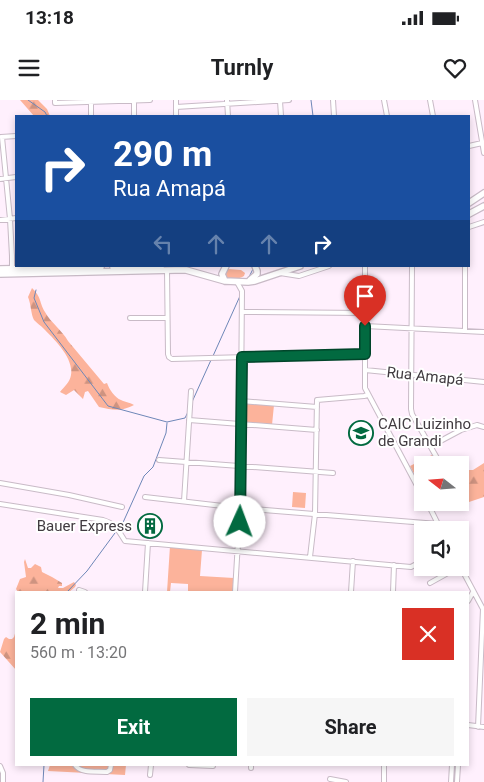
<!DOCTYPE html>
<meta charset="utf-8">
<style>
body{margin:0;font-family:Roboto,sans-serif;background:#f6f6f6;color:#202124;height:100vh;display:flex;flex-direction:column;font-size:19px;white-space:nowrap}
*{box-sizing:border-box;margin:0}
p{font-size:16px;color:#757577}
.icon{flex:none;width:28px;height:28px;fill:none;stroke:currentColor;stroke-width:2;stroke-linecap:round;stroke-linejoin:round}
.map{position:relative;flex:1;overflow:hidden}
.side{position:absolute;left:15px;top:491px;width:454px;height:175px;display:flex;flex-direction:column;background:#fff;border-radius:0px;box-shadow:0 2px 8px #0003}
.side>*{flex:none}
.guide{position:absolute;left:15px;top:15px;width:455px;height:152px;border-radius:0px;box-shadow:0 2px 8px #0003;background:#1a4fa0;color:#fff;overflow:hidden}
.needle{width:32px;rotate:287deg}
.fabs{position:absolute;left:414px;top:356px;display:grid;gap:10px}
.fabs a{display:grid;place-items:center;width:55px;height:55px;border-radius:0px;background:#fff;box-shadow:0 2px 8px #0003;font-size:25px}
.pin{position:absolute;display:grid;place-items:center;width:42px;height:42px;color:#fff;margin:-51px -21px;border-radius:50% 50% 50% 0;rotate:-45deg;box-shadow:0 0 5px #0007}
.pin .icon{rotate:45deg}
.me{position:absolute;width:55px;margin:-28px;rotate:2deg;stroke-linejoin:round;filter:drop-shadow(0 0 4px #0008)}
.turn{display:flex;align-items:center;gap:18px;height:105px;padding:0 15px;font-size:22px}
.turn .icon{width:65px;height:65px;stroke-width:2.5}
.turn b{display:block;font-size:35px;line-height:42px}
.lanes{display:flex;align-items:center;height:48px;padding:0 15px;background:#0003;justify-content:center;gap:25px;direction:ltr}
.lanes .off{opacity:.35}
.round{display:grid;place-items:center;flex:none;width:52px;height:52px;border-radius:0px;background:#f6f6f6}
.head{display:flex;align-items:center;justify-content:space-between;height:85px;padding:0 15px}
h1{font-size:30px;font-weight:700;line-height:38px}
.button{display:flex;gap:10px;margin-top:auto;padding:10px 15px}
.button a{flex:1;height:58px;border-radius:0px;background:#026a40;color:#fff;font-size:20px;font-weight:700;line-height:58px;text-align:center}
.button a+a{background:#f6f6f6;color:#202124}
.status{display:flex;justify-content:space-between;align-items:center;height:35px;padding:0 25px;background:#fff;direction:ltr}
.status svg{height:14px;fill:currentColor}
header{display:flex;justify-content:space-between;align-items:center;height:65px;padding:0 15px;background:#fff;font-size:22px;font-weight:700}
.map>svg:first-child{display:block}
</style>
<div class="status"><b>13:18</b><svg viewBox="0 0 49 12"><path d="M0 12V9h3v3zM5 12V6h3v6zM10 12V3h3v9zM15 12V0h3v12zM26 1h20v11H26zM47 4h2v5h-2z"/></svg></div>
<header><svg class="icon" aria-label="menu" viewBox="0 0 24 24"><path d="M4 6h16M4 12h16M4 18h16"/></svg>Turnly<svg class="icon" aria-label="heart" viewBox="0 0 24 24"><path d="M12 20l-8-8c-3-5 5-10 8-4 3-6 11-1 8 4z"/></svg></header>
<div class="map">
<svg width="484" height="682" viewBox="0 0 484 682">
<defs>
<pattern id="forest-firs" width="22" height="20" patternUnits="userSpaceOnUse" patternTransform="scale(1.25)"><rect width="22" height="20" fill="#fcb39b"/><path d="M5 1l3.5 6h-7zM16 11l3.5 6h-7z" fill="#ce9380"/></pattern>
</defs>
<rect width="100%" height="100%" fill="#fff0fd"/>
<path fill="#fcb39b" d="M228 169 241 170 245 173 244 176C238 180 224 182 225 172Z
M246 304 274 305 272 325 246 323Z
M432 355 438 365H422V389L410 366Z
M293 392 306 393 305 408 292 407Z
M170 446 202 450 200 476 234 478 233 492H188V484L171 483 170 492H167Z
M50 665H126L125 675 48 671Z"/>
<path fill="url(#forest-firs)" d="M20 0H38L47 9 50 16H34Z
M32 188C42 198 39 202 45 212 51 223 62 230 68 241L104 284 107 283C109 289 115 298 121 300 125 302 129 302 134 305 120 312 113 310 99 307L88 291 85 292 83 299 74 290 66 295 60 292C64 287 70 282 71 275 74 258 54 239 43 228 41 226 37 223 34 220 31 215 31 204 28 197Z
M484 363V397L466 403 460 400V385L463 382 466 370H473Z
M25 459 28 468H31L35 464 41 467 42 472 52 477 62 483V486H59L58 488H63L74 482 76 485 75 487 69 492H18L16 489 20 479 26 477 24 462Z
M16 530V570L0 552 4 539 6 537 9 539H12L14 537Z"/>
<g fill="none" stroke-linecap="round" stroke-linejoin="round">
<path stroke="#6e87b8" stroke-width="1" d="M28 0 45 12 47 16
M311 0 313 16
M249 177 253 169
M36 190 34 198 44 222 108 306 167 322 185 318 188 312
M213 256 240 196
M192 302 211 260
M121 427 144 376 153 367 166 333 167 323
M67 492 87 471 115 433
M43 682 44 665"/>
<defs>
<path id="minor" d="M55 0V3L150 0
M176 0V16
M227 0 228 16
M333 0 334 16
M384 0 387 16
M430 0 433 16
M475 0 484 53
M91 1V16
M134 1V16
M280 1 281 16
M176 7 289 0
M1 37 16 36
M2 37 10 119 12 156V168
M469 46 482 43
M0 79 16 77
M0 120 16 118
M469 127 484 122
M365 166V288L422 395
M412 166 411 309 412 314 441 365
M167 170 168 254 169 257 172 259 365 254
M280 173 299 176 329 166
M242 212 365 213
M130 218H167
M365 226 484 232
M465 231V166
M365 270 484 282
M241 301 317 307
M189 320 317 330
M431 346 461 330 477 325 484 327
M159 360 333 373
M0 383 69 395 122 407
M145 397 240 408 438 424
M184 401 191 291
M427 402 441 430
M0 404 103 420C116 424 118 430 125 441L411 467 422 461
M310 457 315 414 317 300 364 296 368 295
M460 466 483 509 478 627
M430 483 457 468
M79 490 85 492
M145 492 148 443
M235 492 240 408 242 191 237 182
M351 492 353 461
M393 492 394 465
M468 501 473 492
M468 625 484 627
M75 665C81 674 97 671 107 672L110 670 111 665
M189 665 213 666V665
M0 666 3 673V682
M251 668V665
M150 675 151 665
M330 679 346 682
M384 682V665
M451 682 452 665
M457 682 458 665"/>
<path id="trunk" d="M469 103 484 93
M469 114 484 106
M113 167 161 166
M0 169 101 167
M0 174 175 170H186L225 181 248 182 255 181 300 166
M250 180 257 174V171L255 166
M225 181 222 174 226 166"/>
</defs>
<use href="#minor" stroke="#c9bbc7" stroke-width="6"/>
<use href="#trunk" stroke="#c9bbc7" stroke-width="8"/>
<use href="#minor" stroke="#fff" stroke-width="4"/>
<use href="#trunk" stroke="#fff" stroke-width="5.5"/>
</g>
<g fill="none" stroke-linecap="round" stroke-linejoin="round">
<defs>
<path id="route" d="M240 422 242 257 365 254V226"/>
</defs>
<use href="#route" stroke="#01452a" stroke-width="12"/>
<use href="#route" stroke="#026a40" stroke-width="9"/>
</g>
<defs>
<symbol id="school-ring" viewBox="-11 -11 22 22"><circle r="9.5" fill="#fff" stroke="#026a40" stroke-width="1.5"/><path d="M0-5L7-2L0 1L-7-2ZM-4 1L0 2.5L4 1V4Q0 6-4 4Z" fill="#026a40"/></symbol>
<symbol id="building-ring" viewBox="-11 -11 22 22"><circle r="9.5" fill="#fff" stroke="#026a40" stroke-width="1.5"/><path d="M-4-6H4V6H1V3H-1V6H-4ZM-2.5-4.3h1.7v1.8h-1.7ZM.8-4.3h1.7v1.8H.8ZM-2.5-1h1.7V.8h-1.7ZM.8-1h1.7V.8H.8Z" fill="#026a40"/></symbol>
</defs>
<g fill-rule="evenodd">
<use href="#school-ring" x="347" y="319" width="28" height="28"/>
<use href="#building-ring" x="136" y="412" width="28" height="28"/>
</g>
<g text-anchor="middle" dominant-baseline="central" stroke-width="4" stroke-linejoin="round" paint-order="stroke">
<g font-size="15" fill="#413b40" stroke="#fff">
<text transform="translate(425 276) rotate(6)">Rua Amapá</text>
</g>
<g font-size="15" fill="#413b40" stroke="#fff" text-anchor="start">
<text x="378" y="324">CAIC Luizinho<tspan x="378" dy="17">de Grandi</tspan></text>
<text x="132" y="426" text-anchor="end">Bauer Express</text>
</g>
</g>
</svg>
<div class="fabs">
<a><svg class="needle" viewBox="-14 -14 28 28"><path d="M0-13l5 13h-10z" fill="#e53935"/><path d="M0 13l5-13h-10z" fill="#757577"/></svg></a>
<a><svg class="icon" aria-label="sound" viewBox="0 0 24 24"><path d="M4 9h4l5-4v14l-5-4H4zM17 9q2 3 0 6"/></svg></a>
</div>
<div class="pin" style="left:365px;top:226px;background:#d93025"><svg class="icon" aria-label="arrive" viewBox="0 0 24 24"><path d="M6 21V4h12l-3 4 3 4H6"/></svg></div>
<svg class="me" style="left:240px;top:422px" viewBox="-20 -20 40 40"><circle r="19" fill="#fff"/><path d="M0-13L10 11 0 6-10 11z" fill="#026a40"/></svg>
<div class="guide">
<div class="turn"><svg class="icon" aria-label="right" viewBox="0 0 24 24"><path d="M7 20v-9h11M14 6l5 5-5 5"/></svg><div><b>290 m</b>Rua Amapá</div></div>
<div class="lanes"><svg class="icon off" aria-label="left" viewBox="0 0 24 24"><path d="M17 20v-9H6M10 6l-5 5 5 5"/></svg><svg class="icon off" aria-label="ahead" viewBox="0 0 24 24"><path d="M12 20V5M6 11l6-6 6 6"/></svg><svg class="icon off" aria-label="ahead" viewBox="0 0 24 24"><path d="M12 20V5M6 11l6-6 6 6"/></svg><svg class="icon" aria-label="right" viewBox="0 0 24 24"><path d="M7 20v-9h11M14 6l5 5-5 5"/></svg></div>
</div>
<section class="side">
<div class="head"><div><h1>2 min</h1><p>560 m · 13:20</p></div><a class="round" style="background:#d93025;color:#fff"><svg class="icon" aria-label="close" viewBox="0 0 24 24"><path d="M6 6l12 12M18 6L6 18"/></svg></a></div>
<div class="button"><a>Exit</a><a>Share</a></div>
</section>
</div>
